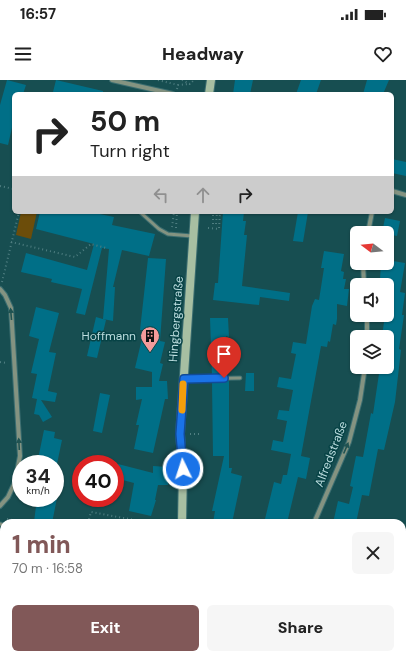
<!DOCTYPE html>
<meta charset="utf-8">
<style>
body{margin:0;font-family:"DM Sans",sans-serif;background:#f6f6f6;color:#222;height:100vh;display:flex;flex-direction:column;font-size:15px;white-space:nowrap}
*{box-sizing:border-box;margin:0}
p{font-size:13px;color:#767676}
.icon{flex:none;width:22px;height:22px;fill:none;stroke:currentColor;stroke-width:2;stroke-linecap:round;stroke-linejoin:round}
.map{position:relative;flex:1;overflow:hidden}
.drawer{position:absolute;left:0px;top:439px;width:406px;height:140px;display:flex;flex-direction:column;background:#fff;border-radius:12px 12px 0 0;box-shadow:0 1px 3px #0004}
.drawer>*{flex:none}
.hud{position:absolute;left:12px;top:12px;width:382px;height:122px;border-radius:6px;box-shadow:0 1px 3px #0004;background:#fff;color:#222;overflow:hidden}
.needle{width:26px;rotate:286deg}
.fabs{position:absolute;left:350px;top:146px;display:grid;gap:8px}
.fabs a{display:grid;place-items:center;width:44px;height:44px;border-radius:6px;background:#fff;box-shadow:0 1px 3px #0004;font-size:20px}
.speed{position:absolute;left:12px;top:375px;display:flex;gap:8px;font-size:20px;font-weight:700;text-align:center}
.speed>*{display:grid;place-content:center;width:52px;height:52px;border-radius:50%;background:#fff;box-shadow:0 1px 3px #0004;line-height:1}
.speed small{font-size:10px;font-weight:400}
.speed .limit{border:6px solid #d22;background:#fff;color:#111}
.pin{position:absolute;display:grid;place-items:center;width:34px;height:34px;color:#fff;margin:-41px -17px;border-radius:50% 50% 50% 0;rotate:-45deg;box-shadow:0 0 4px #0007}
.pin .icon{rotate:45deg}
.me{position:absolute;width:44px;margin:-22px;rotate:356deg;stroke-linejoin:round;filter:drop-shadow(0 0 3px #0008)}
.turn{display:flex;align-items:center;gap:14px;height:84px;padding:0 12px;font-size:18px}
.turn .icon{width:52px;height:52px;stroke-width:2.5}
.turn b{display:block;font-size:28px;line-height:34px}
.lanes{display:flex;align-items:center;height:38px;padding:0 12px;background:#0003;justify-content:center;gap:20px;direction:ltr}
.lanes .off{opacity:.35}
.round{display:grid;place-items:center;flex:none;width:42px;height:42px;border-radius:6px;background:#f6f6f6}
.overview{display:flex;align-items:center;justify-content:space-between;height:68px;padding:0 12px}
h1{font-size:24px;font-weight:800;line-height:30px;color:#815858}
.button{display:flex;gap:8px;margin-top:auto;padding:8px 12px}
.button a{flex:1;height:46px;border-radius:6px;background:#815858;color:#fff;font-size:16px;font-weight:800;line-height:46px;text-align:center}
.button a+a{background:#f6f6f6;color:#222}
.status{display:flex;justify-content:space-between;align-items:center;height:28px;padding:0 20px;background:#fff;direction:ltr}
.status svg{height:11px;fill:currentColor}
header{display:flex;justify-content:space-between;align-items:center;height:52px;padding:0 12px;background:#fff;font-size:18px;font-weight:800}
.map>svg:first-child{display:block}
</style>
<div class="status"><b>16:57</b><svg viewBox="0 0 49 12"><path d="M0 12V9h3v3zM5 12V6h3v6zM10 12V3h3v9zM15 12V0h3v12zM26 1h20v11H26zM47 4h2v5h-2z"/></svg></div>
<header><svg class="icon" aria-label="menu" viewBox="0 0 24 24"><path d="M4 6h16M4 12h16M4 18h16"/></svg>Headway<svg class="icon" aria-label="heart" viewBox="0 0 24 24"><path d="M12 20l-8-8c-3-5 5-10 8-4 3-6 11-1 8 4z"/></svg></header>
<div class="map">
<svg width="406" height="579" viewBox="0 0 406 579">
<rect width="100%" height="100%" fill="#174e51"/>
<path fill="#6c4d0a" d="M21 132H37L31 159 16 155Z"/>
<path fill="#006f87" d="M7 0 26 5 23 14H14V39L8 65 0 63V25Z
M56 0 103 11V14H62L53 12Z
M235 0H253L250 14H233Z
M301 0H321L316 14H296Z
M367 0H389L383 14H363Z
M392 79 406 82V96L392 93Z
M40 132H90L114 137 112 145 155 154 149 176 122 170 113 207H115L113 241 103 239 109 169 102 168 85 235 76 233 82 209 51 202 52 199 21 192 26 173 87 190 94 164 36 149Z
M223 132H244L243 141H246L244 155H247L242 206 290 213 289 221 260 217 259 225 213 220 215 203H218Z
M298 132H308L303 162 293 161Z
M385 138 400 141 397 156 382 153Z
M324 171 344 174 341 191 344 192 343 199H346L344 209H349L347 226 337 224V239L336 245 333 244 330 262 328 261 327 267 321 266 301 376 310 378 306 399 298 397 287 443H264L274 402 281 404 283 395H287L291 374 271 370 273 360 283 362 287 341 277 339 278 334 279 330 289 331 293 310 277 307 279 297 291 299 296 274 291 273 293 262 306 264 312 226 315 219 319 220 324 188H321Z
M148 178 166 179 160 261 165 262 160 283 163 284 159 301H167L168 319H165L153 373 134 369 139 345H136L142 319 136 320V307H152V292L135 288 144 250H140Z
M387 180 405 183 400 212 405 213 402 235H404L399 269 401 270 395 322 384 370 378 369 369 416 362 415 356 443H333L338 421 349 424 353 407 350 406 356 376 363 377 371 333 373 334 380 287H387V257H382L384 242H387V200L380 199 381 183H387Z
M36 227 59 233 49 272 56 273 48 311 57 313 55 322 41 320 52 337 43 342 39 335 34 334 37 319 32 318 37 294 31 293 39 259 29 256Z
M96 237 106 240 97 278 87 276Z
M210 238H228L229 257 226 256V295L212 296Z
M246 293H254V311H245Z
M229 301V388H232L231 393 242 396 232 443H213L215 431H212L224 376H213L212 302Z
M100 313 110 315 102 353 93 351Z
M44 350 55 352 54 358 62 360 57 384H45L46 380 38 379Z
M118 384 153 393V386L168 387V405H158L155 420H156L151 436 129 431 134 403 115 398Z
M37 418H57L52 443 34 442Z"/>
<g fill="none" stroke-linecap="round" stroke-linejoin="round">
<defs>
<path id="lane" d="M140 132 159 149 168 154 192 156
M184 299 240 298
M0 444 4 445
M0 572 4 569"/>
<path id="street" d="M112 0 173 14
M392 111 406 115
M368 153 372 132
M363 183 364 205
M0 209 5 215 11 228 20 376 15 402 8 417 0 426
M367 235V257
M314 443 349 362 360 320 365 287
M267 579 269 575"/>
<path id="secondary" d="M209 14 211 0
M182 443 183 389 180 354 195 132
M174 579 175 575"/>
</defs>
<use href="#lane" stroke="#3b6d70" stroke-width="5"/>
<use href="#street" stroke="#3b6d70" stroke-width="6"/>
<use href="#secondary" stroke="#3b6d70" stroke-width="10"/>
<path stroke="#4f7e81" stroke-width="2" stroke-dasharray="1 3" stroke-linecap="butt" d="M158 0 178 5
M182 0 190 4 194 0
M177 9 178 5 190 4
M0 106 14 109
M213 144V132
M216 144 217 132
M172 147 174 132
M176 148 177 132
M208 148 219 149 220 132
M11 162 75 177 91 164 106 168
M2 202 19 132
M0 282 7 283
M190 354H199
M7 439 26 443
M88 443 91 432 151 443
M193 579V575"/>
<use href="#lane" stroke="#849381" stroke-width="3"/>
<use href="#street" stroke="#849381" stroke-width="4"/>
<use href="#secondary" stroke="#a7bfa2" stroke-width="8"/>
</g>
<defs><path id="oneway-solid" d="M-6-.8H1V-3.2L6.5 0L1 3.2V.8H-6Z"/></defs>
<g fill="#205352">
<use href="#oneway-solid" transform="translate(11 234) rotate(-95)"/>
<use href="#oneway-solid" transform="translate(19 364) rotate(-93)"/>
<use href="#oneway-solid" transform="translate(346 368) rotate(-67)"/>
</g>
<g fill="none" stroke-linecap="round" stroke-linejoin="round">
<defs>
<path id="route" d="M183 389 180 354 184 299 224 298"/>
</defs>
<use href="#route" stroke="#114b97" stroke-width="10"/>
<use href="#route" stroke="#1a73e8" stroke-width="7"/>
<path stroke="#f59e0b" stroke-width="7" d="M182 330 183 304"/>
</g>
<defs>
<symbol id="building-pin" viewBox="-11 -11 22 30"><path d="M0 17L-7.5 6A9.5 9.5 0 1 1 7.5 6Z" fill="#f59b9b" stroke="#074346"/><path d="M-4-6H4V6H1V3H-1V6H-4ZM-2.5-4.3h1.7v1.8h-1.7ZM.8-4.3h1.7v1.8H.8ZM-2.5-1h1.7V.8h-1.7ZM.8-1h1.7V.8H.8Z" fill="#111"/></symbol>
</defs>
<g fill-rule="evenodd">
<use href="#building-pin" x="139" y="245" width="22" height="30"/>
</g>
<g text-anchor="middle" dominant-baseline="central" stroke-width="3" stroke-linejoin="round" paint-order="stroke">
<g font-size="12" fill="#bbdcde" stroke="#074346">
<text transform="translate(176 239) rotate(-86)">Hingbergstraße</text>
<text transform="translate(331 374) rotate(-69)">Alfredstraße</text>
</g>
<g font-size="12" fill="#bbdcde" stroke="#074346" text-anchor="end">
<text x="136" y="256">Hoffmann</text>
</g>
</g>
</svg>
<div class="fabs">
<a><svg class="needle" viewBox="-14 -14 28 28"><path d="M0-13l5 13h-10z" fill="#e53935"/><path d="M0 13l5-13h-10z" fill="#767676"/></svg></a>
<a><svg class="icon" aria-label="sound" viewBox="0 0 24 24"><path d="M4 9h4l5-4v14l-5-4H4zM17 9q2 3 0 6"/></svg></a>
<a><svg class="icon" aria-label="layers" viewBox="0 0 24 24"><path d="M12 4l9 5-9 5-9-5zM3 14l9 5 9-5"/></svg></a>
</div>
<div class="speed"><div>34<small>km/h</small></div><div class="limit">40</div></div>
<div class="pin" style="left:224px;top:298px;background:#d93025"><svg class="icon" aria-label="arrive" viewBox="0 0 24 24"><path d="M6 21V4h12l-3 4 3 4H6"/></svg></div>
<svg class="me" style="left:183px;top:389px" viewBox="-20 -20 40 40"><circle r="17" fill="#1a73e8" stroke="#fff" stroke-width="3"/><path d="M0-11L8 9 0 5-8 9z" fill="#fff"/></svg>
<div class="hud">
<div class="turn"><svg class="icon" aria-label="right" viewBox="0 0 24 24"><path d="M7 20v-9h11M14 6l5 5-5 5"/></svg><div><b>50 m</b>Turn right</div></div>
<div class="lanes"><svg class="icon off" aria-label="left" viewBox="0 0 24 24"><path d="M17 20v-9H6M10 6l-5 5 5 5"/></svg><svg class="icon off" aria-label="ahead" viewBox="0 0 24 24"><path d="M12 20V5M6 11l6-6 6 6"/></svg><svg class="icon" aria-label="right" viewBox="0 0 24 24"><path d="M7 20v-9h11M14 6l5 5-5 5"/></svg></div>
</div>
<section class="drawer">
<div class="overview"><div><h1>1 min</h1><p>70 m · 16:58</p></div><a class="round"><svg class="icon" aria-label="close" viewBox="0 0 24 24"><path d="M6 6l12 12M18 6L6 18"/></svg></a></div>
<div class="button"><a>Exit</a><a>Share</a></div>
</section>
</div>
